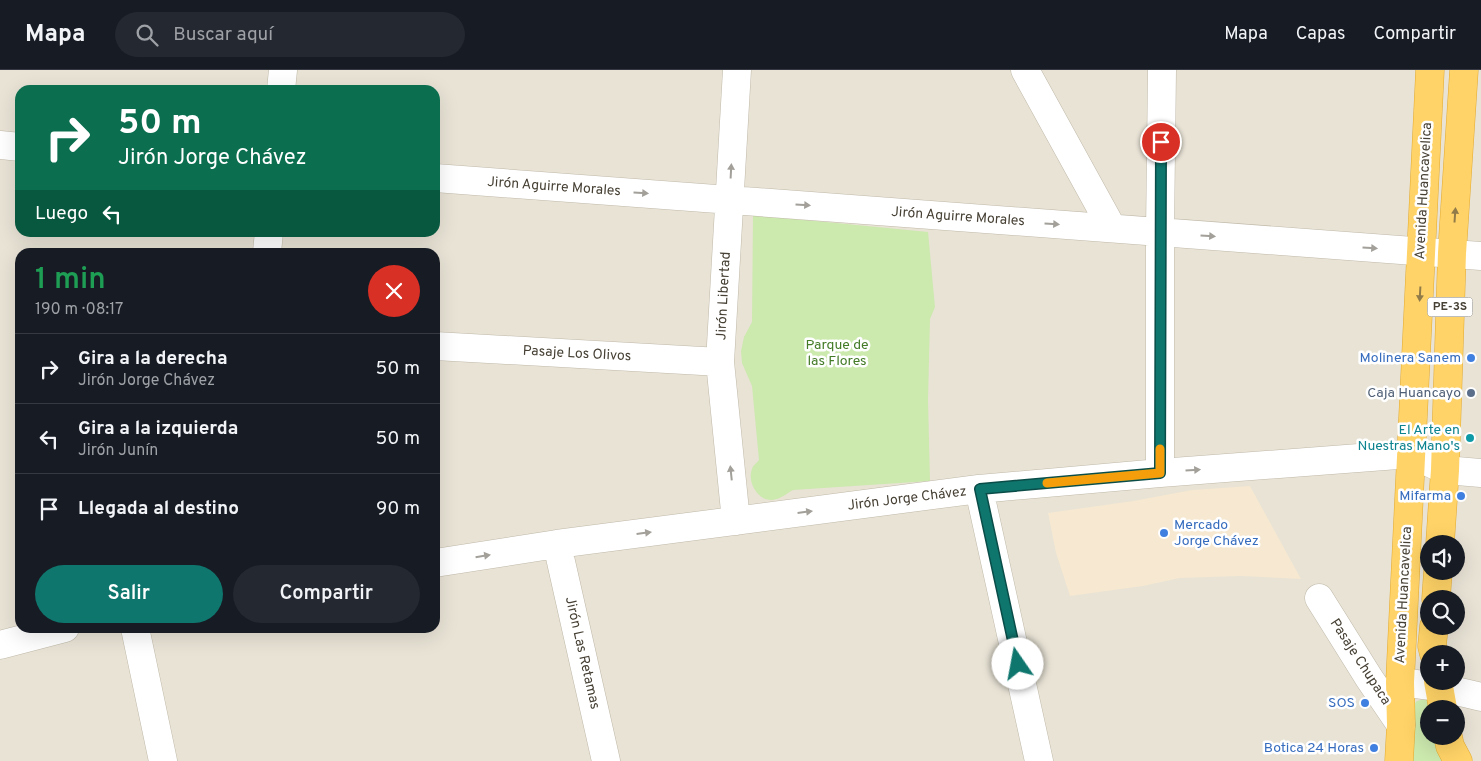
<!DOCTYPE html>
<html lang="es">
<meta charset="utf-8">
<style>
body{margin:0;font-family:Overpass,sans-serif;background:#242831;color:#f1f3f6;height:100vh;display:flex;flex-direction:column;font-size:19px;white-space:nowrap}
*{box-sizing:border-box;margin:0}
p{font-size:16px;color:#9ea1a6}
.icon{flex:none;width:28px;height:28px;fill:none;stroke:currentColor;stroke-width:2;stroke-linecap:round;stroke-linejoin:round}
.map{position:relative;flex:1;overflow:hidden}
.sheet{position:absolute;left:15px;top:178px;width:425px;height:385px;display:flex;flex-direction:column;background:#171b24;border-radius:15px;box-shadow:0 5px 20px #0002}
.sheet>*{flex:none}
.hud{position:absolute;left:15px;top:15px;width:425px;height:152px;border-radius:15px;box-shadow:0 5px 20px #0002;background:#0b6e4f;color:#fff;overflow:hidden}
.controls{position:absolute;left:1420px;top:465px;display:grid;gap:10px}
.controls a{display:grid;place-items:center;width:45px;height:45px;border-radius:50%;background:#171b24;box-shadow:0 5px 20px #0002;font-size:25px}
.pin{position:absolute;display:grid;place-items:center;width:42px;height:42px;color:#fff;margin:-21px;border:2px solid #fff;border-radius:50%;box-shadow:0 1px 5px #0007}
.me{position:absolute;width:55px;margin:-28px;rotate:348deg;stroke-linejoin:round;filter:drop-shadow(0 0 4px #0008)}
.turn{display:flex;align-items:center;gap:18px;height:105px;padding:0 20px;font-size:22px}
.turn .icon{width:65px;height:65px;stroke-width:2.5}
.turn b{display:block;font-size:35px;line-height:42px}
.then{display:flex;align-items:center;height:48px;padding:0 20px;background:#0003;gap:10px;font-size:19px}
.round{display:grid;place-items:center;flex:none;width:52px;height:52px;border-radius:26px;background:#242831}
.head{display:flex;align-items:center;justify-content:space-between;height:85px;padding:0 20px}
h1{font-size:30px;font-weight:600;line-height:38px;color:#1e9e55}
.action{display:flex;gap:10px;margin-top:auto;padding:10px 20px}
.action a{flex:1;height:58px;border-radius:30px;background:#0f766e;color:#fff;font-size:20px;font-weight:600;line-height:58px;text-align:center}
.action a+a{background:#242831;color:#f1f3f6}
ul{padding:0;list-style:none}
li{display:flex;align-items:center;gap:15px;height:70px;padding:0 20px;border-top:1px solid #363941}
li div{flex:1}
li b{display:block;font-size:19px}
li em{font-style:normal}
header{display:flex;align-items:center;gap:30px;box-sizing:border-box;height:70px;padding:0 25px;background:#171b24;border-bottom:1px solid #363941}
header strong{font-size:24px}
nav{display:flex;gap:28px;margin-inline-start:auto;font-size:18px}
.search{width:350px;height:45px;background:#242831;display:flex;align-items:center;gap:12px;box-sizing:border-box;padding:0 18px;border-radius:28px;color:#9ea1a6;font-size:19px}
.map>svg:first-child{display:block}
</style>
<header>
<strong>Mapa</strong>
<div class="search"><svg class="icon" aria-label="search" viewBox="0 0 24 24"><circle cx="10" cy="10" r="6"/><path d="M15 15l6 6"/></svg>Buscar aquí</div>
<nav><a>Mapa</a><a>Capas</a><a>Compartir</a></nav>
</header>
<div class="map">
<svg width="1481" height="691" viewBox="0 0 1481 691">
<rect width="100%" height="100%" fill="#f4f0e7"/>
<path fill="#e8e3d5" fill-rule="evenodd" d="M0 0H1481V691H0ZM20 20H435V162H20ZM20 182H435V558H20ZM1429 474H1456V501H1429ZM1429 529H1456V556H1429ZM1429 584H1456V611H1429ZM1429 639H1456V666H1429Z"/>
<path fill="#f6e8d1" d="M1250 416 1301 509 1241 506 1180 508 1143 516 1070 526 1056 483 1048 443 1133 431 1192 420Z"/>
<path fill="#cce9ae" d="M753 145 928 162 935 237 930 249 928 330 930 411 793 420C786 424 779 430 771 430 757 430 747 411 752 399 753 395 757 393 759 390L752 316 742 293 741 281 744 267 752 252Z
M1425 629 1431 632 1434 639H1429V666H1439L1447 691H1411L1412 636 1417 631Z"/>
<g fill="none" stroke-linecap="round" stroke-linejoin="round">
<defs>
<path id="minor" d="M1025 0 1112 158
M281 20 283 0
M0 75 20 77
M435 108 1481 186
M267 182 269 162
M435 276 720 292
M1160 403V162L1162 0
M979 419 1039 691
M736 451 720 292 737 0
M557 474 606 691
M435 493 557 474 979 419 1160 403 1411 384 1445 400 1481 403
M1319 528 1369 608 1401 655
M135 558 163 691
M0 575 65 558
M1400 612 1439 617 1481 627"/>
<path id="highway" d="M1440 474 1445 400 1452 183 1464 0
M1436 529 1438 501
M1434 584 1432 576 1434 556
M1438 611 1443 639
M1448 666 1450 676 1458 691
M1399 691 1401 655 1400 612 1430 0"/>
</defs>
<use href="#minor" stroke="#c0b9a9" stroke-width="29"/>
<use href="#highway" stroke="#e2aa32" stroke-width="29"/>
<use href="#minor" stroke="#fff" stroke-width="28"/>
<use href="#highway" stroke="#ffd367" stroke-width="28"/>
</g>
<defs><path id="oneway-solid" d="M-6-.8H1V-3.2L6.5 0L1 3.2V.8H-6Z" transform="scale(1.25)"/></defs>
<g fill="#a3a09a">
<use href="#oneway-solid" transform="translate(731 101) rotate(-87)"/>
<use href="#oneway-solid" transform="translate(641 123) rotate(4)"/>
<use href="#oneway-solid" transform="translate(803 135) rotate(4)"/>
<use href="#oneway-solid" transform="translate(1052 154) rotate(4)"/>
<use href="#oneway-solid" transform="translate(1208 166) rotate(4)"/>
<use href="#oneway-solid" transform="translate(1370 178) rotate(4)"/>
<use href="#oneway-solid" transform="translate(1193 400) rotate(-4)"/>
<use href="#oneway-solid" transform="translate(731 403) rotate(-96)"/>
<use href="#oneway-solid" transform="translate(805 442) rotate(-7)"/>
<use href="#oneway-solid" transform="translate(644 463) rotate(-7)"/>
<use href="#oneway-solid" transform="translate(483 486) rotate(-9)"/>
</g>
<g fill="#917b49">
<use href="#oneway-solid" transform="translate(1455 145) rotate(-86)"/>
<use href="#oneway-solid" transform="translate(1420 224) rotate(93)"/>
</g>
<g fill="none" stroke-linecap="round" stroke-linejoin="round">
<defs>
<path id="route" d="M1018 594 980 419 1160 403 1161 72"/>
</defs>
<use href="#route" stroke="#0a4d48" stroke-width="12"/>
<use href="#route" stroke="#0f766e" stroke-width="9"/>
<path stroke="#f59e0b" stroke-width="9" d="M1047 413 1160 403V379"/>
</g>
<g fill="#3f7fe0" stroke="#fff" stroke-width="2">
<circle cx="1471" cy="288" r="5"/>
<circle cx="1461" cy="426" r="5"/>
<circle cx="1164" cy="463" r="5"/>
<circle cx="1365" cy="633" r="5"/>
<circle cx="1374" cy="678" r="5"/>
</g>
<circle fill="#5c6f8a" stroke="#fff" stroke-width="2" cx="1471" cy="323" r="5"/>
<circle fill="#0f9aa8" stroke="#fff" stroke-width="2" cx="1470" cy="368" r="5"/>
<g text-anchor="middle" dominant-baseline="central" stroke-width="5" stroke-linejoin="round" paint-order="stroke">
<rect fill="#fff" stroke="#7e7a72" stroke-width="1" x="1427.5" y="227.5" width="45" height="19" rx="4"/>
<g font-size="12" font-weight="bold" fill="#474135">
<text x="1450" y="237">PE-3S</text>
</g>
<g font-size="14" fill="#474135" stroke="#fff">
<text transform="translate(554 117) rotate(4)">Jirón Aguirre Morales</text>
<text transform="translate(1424 121) rotate(-87)">Avenida Huancavelica</text>
<text transform="translate(958 147) rotate(4)">Jirón Aguirre Morales</text>
<text transform="translate(724 226) rotate(-87)">Jirón Libertad</text>
<text transform="translate(577 284) rotate(3)">Pasaje Los Olivos</text>
<text transform="translate(907 429) rotate(-7)">Jirón Jorge Chávez</text>
<text transform="translate(1404 525) rotate(-87)">Avenida Huancavelica</text>
<text transform="translate(582 583) rotate(77)">Jirón Las Retamas</text>
<text transform="translate(1360 592) rotate(57)">Pasaje Chupaca</text>
</g>
<g font-size="14" fill="#437b27" stroke="#fff">
<text x="837" y="275">Parque de<tspan x="837" dy="16">las Flores</tspan></text>
</g>
<g font-size="14" fill="#366cbe" stroke="#fff" text-anchor="end">
<text x="1461" y="288">Molinera Sanem</text>
<text x="1451" y="426">Mifarma</text>
<text x="1174" y="455" text-anchor="start">Mercado<tspan x="1174" dy="16">Jorge Chávez</tspan></text>
<text x="1355" y="633">SOS</text>
<text x="1364" y="678">Botica 24 Horas</text>
</g>
<g font-size="14" fill="#4e5e75" stroke="#fff" text-anchor="end">
<text x="1461" y="323">Caja Huancayo</text>
</g>
<g font-size="14" fill="#0d838f" stroke="#fff" text-anchor="end">
<text x="1460" y="360">El Arte en<tspan x="1460" dy="16">Nuestras Mano's</tspan></text>
</g>
</g>
</svg>
<div class="controls">
<a><svg class="icon" aria-label="sound" viewBox="0 0 24 24"><path d="M4 9h4l5-4v14l-5-4H4zM17 9q2 3 0 6"/></svg></a>
<a><svg class="icon" aria-label="search" viewBox="0 0 24 24"><circle cx="10" cy="10" r="6"/><path d="M15 15l6 6"/></svg></a>
<a>+</a>
<a>−</a>
</div>
<div class="pin" style="left:1161px;top:72px;background:#d93025"><svg class="icon" aria-label="arrive" viewBox="0 0 24 24"><path d="M6 21V4h12l-3 4 3 4H6"/></svg></div>
<svg class="me" style="left:1018px;top:594px" viewBox="-20 -20 40 40"><circle r="19" fill="#fff"/><path d="M0-13L10 11 0 6-10 11z" fill="#0f766e"/></svg>
<div class="hud">
<div class="turn"><svg class="icon" aria-label="right" viewBox="0 0 24 24"><path d="M7 20v-9h11M14 6l5 5-5 5"/></svg><div><b>50 m</b>Jirón Jorge Chávez</div></div>
<div class="then">Luego<svg class="icon" aria-label="left" viewBox="0 0 24 24"><path d="M17 20v-9H6M10 6l-5 5 5 5"/></svg></div>
</div>
<section class="sheet">
<div class="head"><div><h1>1 min</h1><p>190 m · 08:17</p></div><a class="round" style="background:#d93025;color:#fff"><svg class="icon" aria-label="close" viewBox="0 0 24 24"><path d="M6 6l12 12M18 6L6 18"/></svg></a></div>
<ul>
<li><svg class="icon" aria-label="right" viewBox="0 0 24 24"><path d="M7 20v-9h11M14 6l5 5-5 5"/></svg><div><b>Gira a la derecha</b><p>Jirón Jorge Chávez</p></div><em>50 m</em></li>
<li><svg class="icon" aria-label="left" viewBox="0 0 24 24"><path d="M17 20v-9H6M10 6l-5 5 5 5"/></svg><div><b>Gira a la izquierda</b><p>Jirón Junín</p></div><em>50 m</em></li>
<li><svg class="icon" aria-label="arrive" viewBox="0 0 24 24"><path d="M6 21V4h12l-3 4 3 4H6"/></svg><div><b>Llegada al destino</b></div><em>90 m</em></li>
</ul>
<div class="action"><a>Salir</a><a>Compartir</a></div>
</section>
</div>
